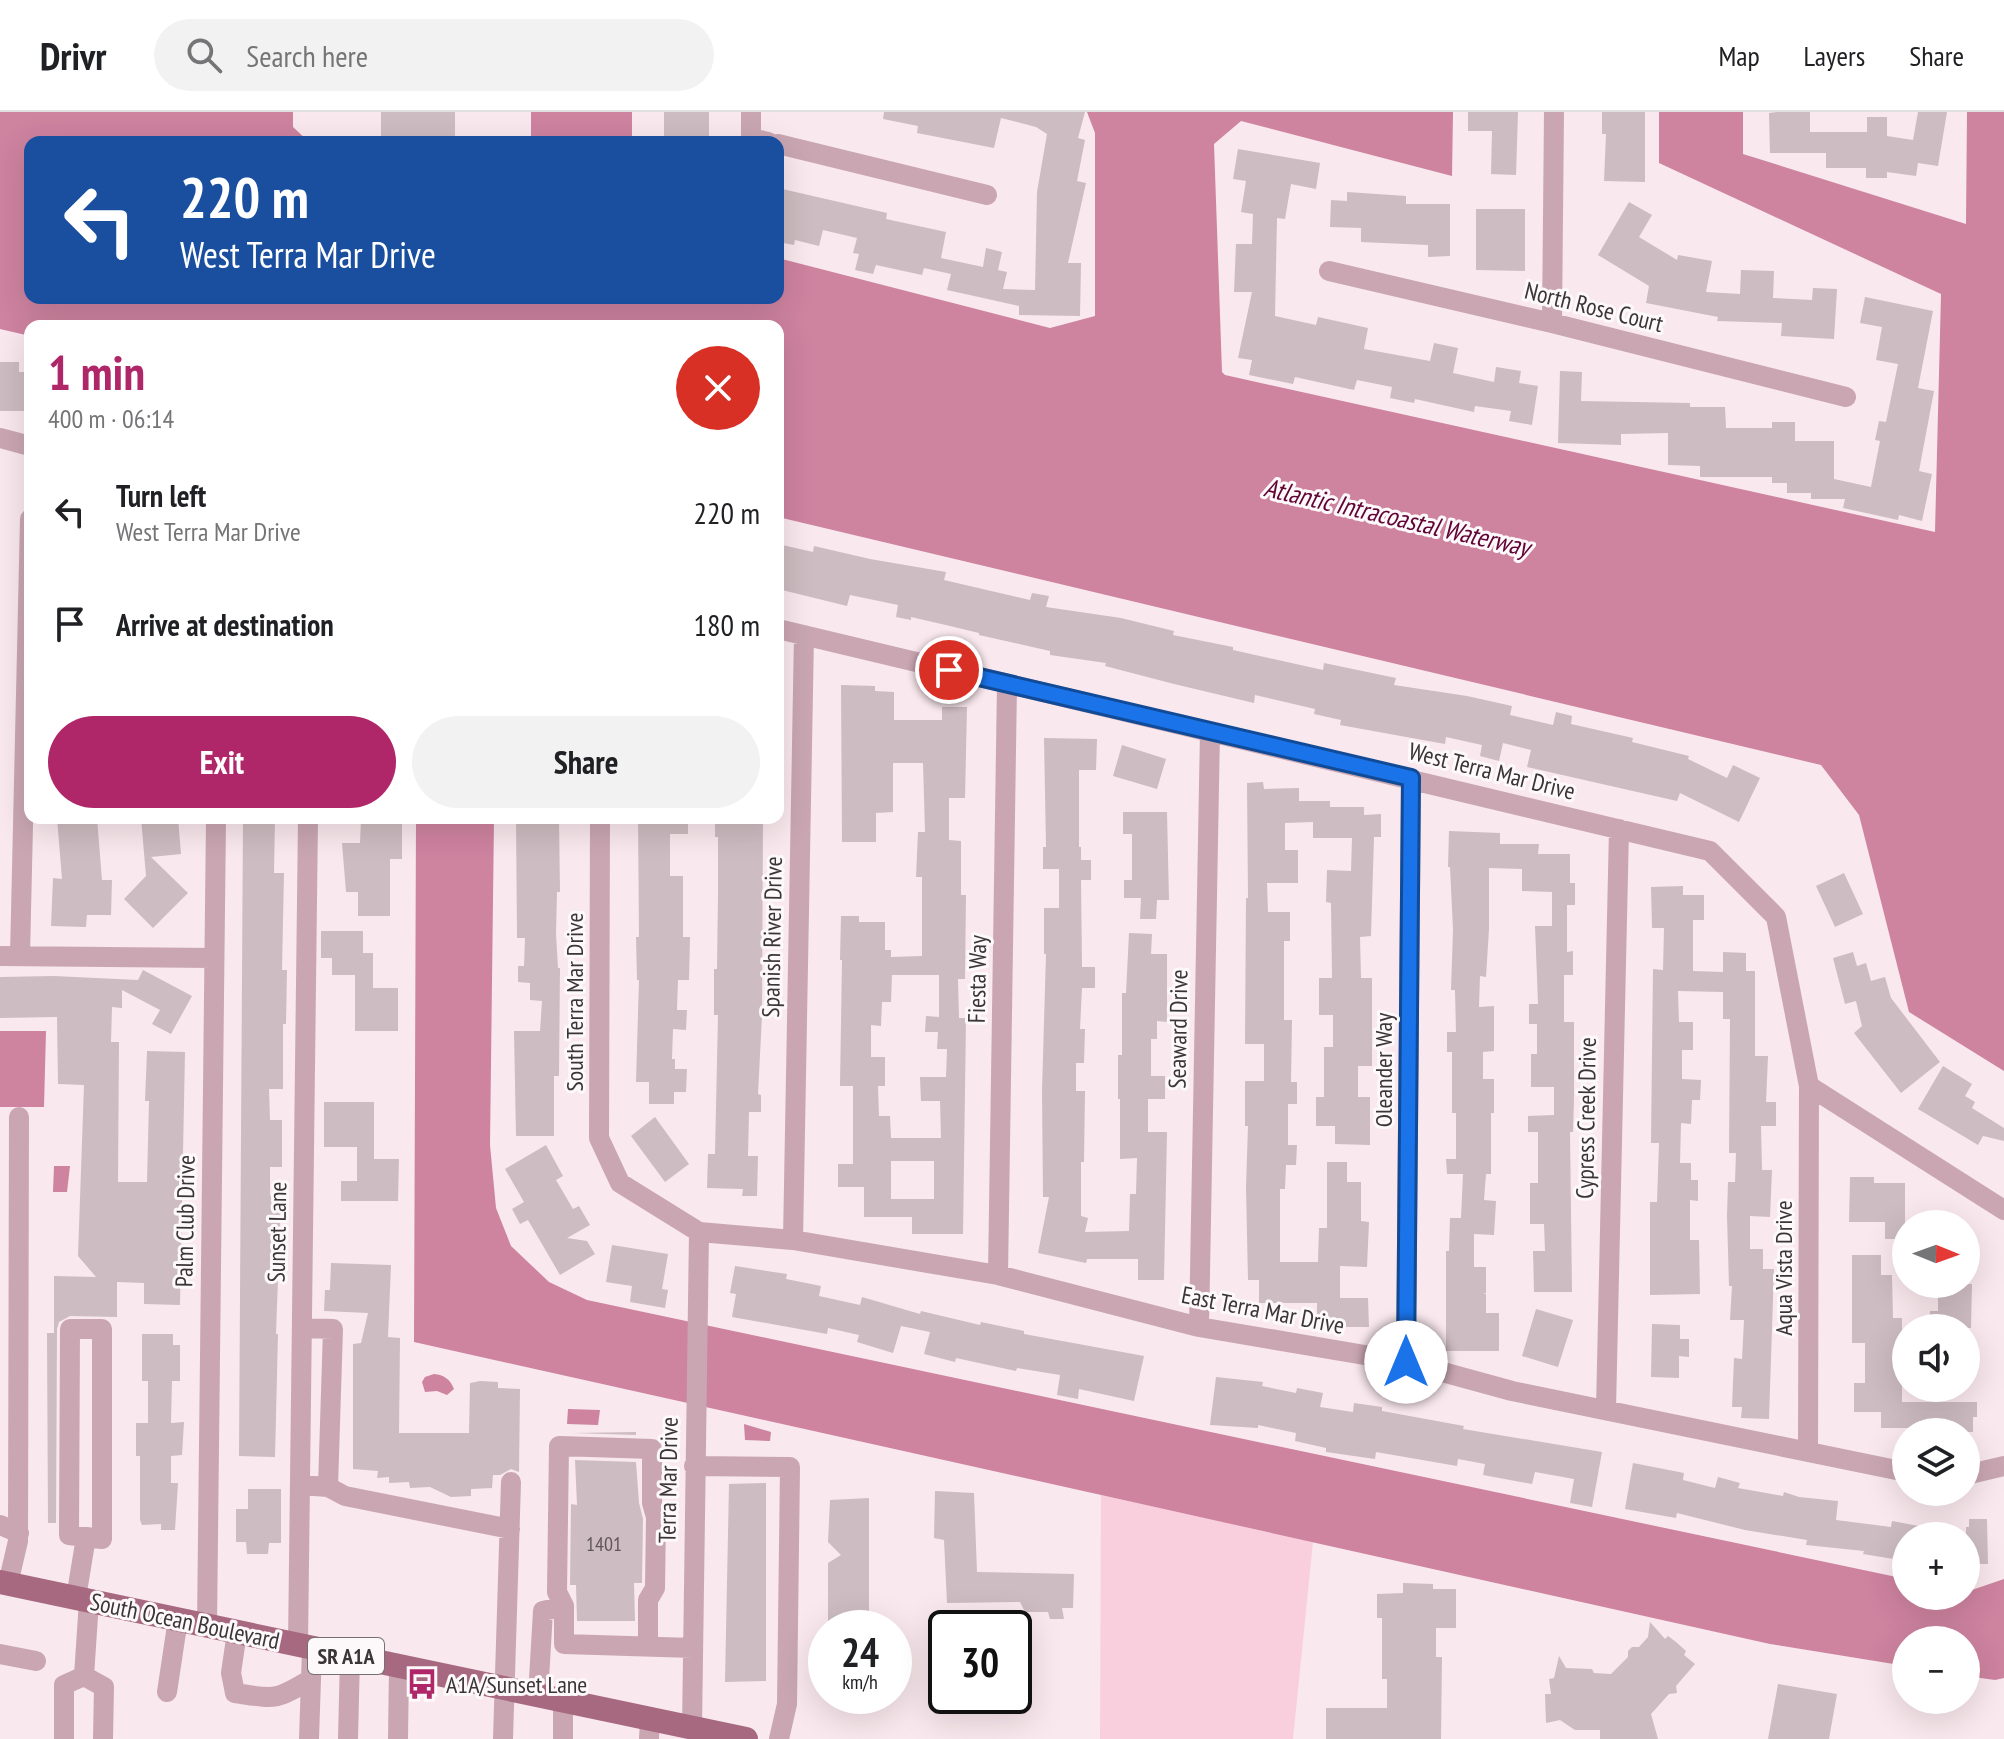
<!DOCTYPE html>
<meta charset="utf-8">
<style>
body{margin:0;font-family:"PT Sans Narrow",sans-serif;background:#f2f2f2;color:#202124;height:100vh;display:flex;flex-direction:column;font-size:30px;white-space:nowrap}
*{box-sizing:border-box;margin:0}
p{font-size:26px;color:#757577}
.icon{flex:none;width:44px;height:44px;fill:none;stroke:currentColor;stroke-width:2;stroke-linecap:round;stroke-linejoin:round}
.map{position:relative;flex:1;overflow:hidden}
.drawer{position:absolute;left:24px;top:208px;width:760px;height:504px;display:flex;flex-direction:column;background:#fff;border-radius:16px;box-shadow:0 8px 32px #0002}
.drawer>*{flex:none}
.banner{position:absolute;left:24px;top:24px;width:760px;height:168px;border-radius:16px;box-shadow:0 8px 32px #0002;background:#1a4fa0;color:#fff;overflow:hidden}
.needle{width:52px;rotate:91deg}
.buttons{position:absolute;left:1892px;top:1098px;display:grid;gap:16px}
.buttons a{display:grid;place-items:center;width:88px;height:88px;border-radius:50%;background:#fff;box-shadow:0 8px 32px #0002;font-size:40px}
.speed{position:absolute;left:808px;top:1498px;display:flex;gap:16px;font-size:40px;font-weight:700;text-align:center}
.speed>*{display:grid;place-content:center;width:104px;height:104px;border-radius:50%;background:#fff;box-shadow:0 8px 32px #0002;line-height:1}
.speed small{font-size:20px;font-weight:400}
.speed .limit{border:4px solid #111;border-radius:12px;background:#fff;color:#111}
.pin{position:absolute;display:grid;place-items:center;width:68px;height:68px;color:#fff;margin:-34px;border:4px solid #fff;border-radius:50%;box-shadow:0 2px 8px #0007}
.me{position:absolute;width:88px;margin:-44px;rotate:0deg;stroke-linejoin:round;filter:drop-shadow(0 0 6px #0008)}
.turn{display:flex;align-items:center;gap:28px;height:168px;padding:0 24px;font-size:36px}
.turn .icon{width:104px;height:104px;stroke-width:2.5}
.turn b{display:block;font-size:56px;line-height:68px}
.round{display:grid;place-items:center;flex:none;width:84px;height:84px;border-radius:42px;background:#f2f2f2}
.summary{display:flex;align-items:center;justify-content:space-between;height:136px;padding:0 24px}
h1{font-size:48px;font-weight:600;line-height:60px;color:#b02769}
.primary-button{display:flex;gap:16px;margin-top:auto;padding:16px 24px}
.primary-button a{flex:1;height:92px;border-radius:48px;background:#b02769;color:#fff;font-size:32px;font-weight:600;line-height:92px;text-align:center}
.primary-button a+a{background:#f2f2f2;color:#202124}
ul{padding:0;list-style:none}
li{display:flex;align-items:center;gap:24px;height:112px;padding:0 24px}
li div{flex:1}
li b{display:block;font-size:30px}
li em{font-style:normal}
header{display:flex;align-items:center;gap:48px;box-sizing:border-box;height:112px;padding:0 40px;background:#fff;border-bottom:2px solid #e0e0e0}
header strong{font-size:38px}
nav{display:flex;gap:44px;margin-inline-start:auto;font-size:28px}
.search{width:560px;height:72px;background:#f2f2f2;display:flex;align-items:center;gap:20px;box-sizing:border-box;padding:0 28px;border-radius:44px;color:#757577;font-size:30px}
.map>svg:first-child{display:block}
</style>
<header>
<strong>Drivr</strong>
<div class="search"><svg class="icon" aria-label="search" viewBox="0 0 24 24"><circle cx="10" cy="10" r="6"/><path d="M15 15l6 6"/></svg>Search here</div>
<nav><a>Map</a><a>Layers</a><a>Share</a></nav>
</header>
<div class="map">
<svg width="2004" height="1627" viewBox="0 0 2004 1627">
<rect width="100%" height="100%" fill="#f9e8ed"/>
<path fill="#facfdd" d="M1101 1383 1313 1430 1293 1627H1100Z"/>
<path fill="#ce839f" d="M0 0H293V15L309 30H30V186H778V146L1050 216 1095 204V21L1087 0H1453L1452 64 1241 9 1214 32 1222 260 1225 263 1935 420 1941 182 1659 51V0H1743V42L1966 112 1967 0H2004V959L1909 900 1859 703 1821 653 778 405V214H30V224L0 217Z
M531 0H632V30H531Z
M416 706H494L490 1033 496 1096 511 1134 549 1170 587 1188 1906 1467V1484H1966V1480L2004 1467V1566L1995 1568 1966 1564V1528H1906V1554L1770 1532 414 1230Z
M0 919H46L44 995H0Z
M54 1054H70L67 1080H53Z
M434 1262C444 1263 450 1267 454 1277L447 1283 437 1279 425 1280 422 1270 425 1265Z
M568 1297 600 1298 598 1313 567 1312Z
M744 1312 771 1320 770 1329 745 1328Z"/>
<path fill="#cdbcc1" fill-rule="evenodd" d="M381 0H455V30H381Z
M664 0H709V30H664Z
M884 0H1085L1078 26 1085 28 1077 69 1086 71 1068 151H1081L1080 204 1019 203V194L947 178 951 162 924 156 922 163 876 153 873 162 855 158 859 142 853 141 857 126 823 118 819 134 795 128 794 133 778 130V76L887 101 886 107 946 120 941 146 983 155 986 136 1002 140 998 158 1007 160 1003 177 1035 178 1037 80 1047 22 1036 15 1001 6 994 36 917 21 918 14 883 7Z
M1468 0H1518L1516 63 1491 62 1492 19H1468Z
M1602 0H1645V70L1604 69 1606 22H1602Z
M1777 0H1810V20H1867V5H1887V24L1913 28 1918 0H1947L1938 54 1918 51 1916 64 1887 60V66H1866V56H1826V41H1770L1769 1Z
M1238 37 1320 51 1316 77 1291 72 1285 107 1277 106 1275 204 1316 213 1318 205 1368 216 1364 237 1430 249 1434 231 1458 236 1453 261 1494 270 1496 255 1521 259 1519 271 1538 274 1532 313 1509 309 1511 299 1475 294 1474 300 1415 287 1414 291 1390 286 1392 275 1357 268 1354 278 1295 265 1293 272 1249 263 1252 248 1238 246 1252 180H1234L1236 132H1252L1253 102 1241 100 1246 69 1233 67Z
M1347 80 1406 84V92H1450V144L1428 145V133L1361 130V116L1330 115 1331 88 1347 89Z
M1629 90 1652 103 1639 125 1677 148 1678 143 1712 149 1706 180 1740 182 1741 158 1774 159 1773 186 1812 188 1813 176 1837 177 1834 227 1781 224 1782 211 1717 209 1718 205 1646 191 1649 174 1598 143Z
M1476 97H1525V159L1476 158Z
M1865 185 1933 199 1918 276 1934 279 1919 359 1932 362 1922 409 1899 403 1898 408 1843 396 1845 387H1811V381H1787V371H1772V365H1700V354L1668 353V321L1621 322V333L1558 331 1560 259 1582 260 1581 289 1690 291V295H1725L1726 316H1772V310H1795V329H1834V367L1871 375 1880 329 1875 328 1879 309 1886 310 1898 252 1876 248 1882 215 1860 211Z
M0 250H19V260H30V299H0Z
M778 432 813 440 814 434 870 447 946 460 944 468 1030 488 1032 481 1049 484 1046 495 1121 506 1174 519 1173 523 1233 535V538L1323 558 1324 551 1396 566 1394 573 1467 584 1512 594 1510 603 1553 613 1556 600 1572 604 1571 612 1633 626 1632 630 1689 644 1688 647 1727 666 1733 653 1760 666 1739 710 1680 681 1677 689 1527 655 1531 638 1503 631 1499 649 1480 644 1482 633 1446 625 1445 632 1340 613 1341 608 1314 602 1315 597 1255 583 1254 591 1174 572 1105 554 1106 551 1050 543V539L979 523V521L950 514 911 505V508L896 505 898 493 850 483 847 494 778 477Z
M841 573 875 574V579L894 580V608H942V595H967L965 686H949V728L961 729V783H966L965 867H958L959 906H966L963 1122H912V1105H864V1075H838V1052H853V974H840L842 848H840L841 804H859V810H885V838H891V845L922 844V765H916L918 720H925L923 651H893V700L876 701V730H842ZM892 863H939V905L926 904 925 920H938L937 937H947L946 965H920L921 989H940L941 1026H891L890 1004H879L878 974H885V945H871V913L881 914 882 890H891ZM891 1049H934V1087H891Z
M1044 626 1097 627 1096 658H1079V735H1081V748H1091V768H1081L1082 855H1095V876H1082L1080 917H1085L1084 951H1076V979H1085L1084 1050H1081V1104L1088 1106 1085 1120 1129 1119 1130 1082H1136L1137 1046 1120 1047V987H1118V943H1122V881H1126L1129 821 1152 822 1151 842H1167V910L1157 909V927H1151V964H1165V987H1148V1020H1167L1164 1168H1138V1147H1087L1086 1151 1038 1141 1049 1085H1043L1042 979 1046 842H1044V796H1059V757H1043V735H1046Z
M1122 633 1166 647 1157 677 1113 664Z
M1263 670 1264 677 1299 676V689H1330V695H1364V703L1381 702V725H1374L1371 824 1360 825 1361 866H1372V954H1358V985H1370V1033L1335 1032V1014H1316V985H1324V935H1333V903H1319V866H1332L1331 791 1326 790 1327 758 1351 759 1352 726H1313V710L1285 711V738H1298V771H1267L1268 800H1290V829H1284V908H1292L1291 970H1297V992H1288V1033H1297L1296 1053H1286L1285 1077H1280V1150H1318L1319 1116H1327V1050H1347V1070H1361V1109L1369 1110 1367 1155 1340 1154V1186H1368L1369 1215H1317V1191H1259V1168H1248L1246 1075 1248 1014H1245V969H1264V932H1245L1246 786H1248L1247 671Z
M1123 700H1167L1169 788H1157L1156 807H1140L1141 786H1124V768H1132V722H1123Z
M57 706H97L102 768H112L111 803H87L86 815 51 814 53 766 62 767Z
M141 706H178L181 742 151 745 188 781 153 816 124 787 146 764Z
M243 706H275L274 761H284L282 858H287L286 912H283V977H269L270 1008H282V1055H270V1083H281L276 1222H278L275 1345 239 1344Z
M361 706H402V747H390V804H358V780H346L342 731H360Z
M516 706H559L560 780H557L556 822 558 856H560L559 964H554V1024H516L514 919H540L542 889 530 888V871L518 870V854H524L525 826H517Z
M638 706H688V722H670V764H683V825H690L689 868H678L677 898H687L686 918 673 917 672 947H675V957H687L686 980H674V992H649V970H636L639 868H637L636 825H639Z
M715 706H763L762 904 758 982 761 983V1000H749L748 1044H758L757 1084H742L743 1077 707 1076 708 1042H715L718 903H714V857H717L718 782V725H715Z
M1449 719 1500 721V732H1539L1538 742H1570V771H1575V793H1567V840L1573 839V863H1564V910H1574V988L1573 1020H1570L1572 1180H1534L1533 1139H1545L1544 1112H1530V1071H1538V1020H1528V1004L1554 1003V975H1531V942H1537V912H1529V892H1538L1535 814H1552V780L1522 779V757L1489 756V817L1486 865 1480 864 1479 895 1494 894V939L1483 940V967H1494V1001H1491V1062H1486L1484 1088 1496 1089 1494 1123 1474 1122V1155H1486V1181H1483L1486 1182V1201H1499V1239H1446V1139H1449L1450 1106H1461L1463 1062H1447L1446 1047H1456V1001H1452V940H1447V920H1456L1455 878H1451L1453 818 1450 755H1448Z
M1844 761 1863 802 1835 815 1816 774Z
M1683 774V783H1704V808H1693V859L1723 860V840L1746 841V859H1755V944H1768L1766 990H1776V1014H1761L1762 1058H1772L1770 1105 1750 1104V1137H1763V1157H1774L1769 1307 1741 1306 1742 1295H1732L1734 1246 1742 1247 1744 1208H1730L1732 1174H1729L1727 1104 1728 1070H1735L1736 1041H1729L1730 907H1723V880L1678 879 1679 910H1693V938H1682V967L1701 968 1700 988H1692L1691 1012 1681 1011 1680 1051H1691V1068H1698V1089L1690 1088V1128H1699L1700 1182 1650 1183V1090H1657L1659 1031H1651L1653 857 1663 858 1664 816H1652L1651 775Z
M321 819H363V841H373V876H398V919H355V863H332V846H321Z
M1853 840 1857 854 1866 851 1871 869 1885 865 1891 886 1940 950 1901 981 1854 921 1862 914 1856 889 1845 892 1833 846Z
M143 858 192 884 171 922 152 912 160 898 122 878V896L112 895 111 930H119L118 1070H147L149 989H145L147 939 185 940 180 1193 144 1192V1171L117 1170V1205L70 1204 59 1210 57 1217 56 1411H48L47 1221H54V1164L96 1165 78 1144 84 973 58 972 57 905 0 906V865L54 864 138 868Z
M1943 954 1972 972 1965 984 1975 990 1972 996 2004 1016V1029L1983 1024 1978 1033 1918 997Z
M324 990H374V1047H399L398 1089H341V1069H357V1035H324Z
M655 1005 689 1052 665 1070 631 1024Z
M546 1033 563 1064 556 1068 573 1097 579 1094 590 1113 567 1126 587 1129 595 1142 560 1163 528 1108 520 1112 512 1097 524 1090 505 1057Z
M1850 1065H1874V1071H1905V1127H1885V1110H1849Z
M612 1133 668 1142 662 1177 668 1178 665 1196 630 1190 632 1174 606 1170Z
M1852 1143H1881V1163H1892L1893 1206H1902V1290H1977V1305H1973V1320H1926V1316H1881V1300H1854V1271H1865V1231H1852Z
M331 1151 391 1153 388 1225 400 1226 399 1321H469L470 1271 480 1269 498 1270V1276L520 1277 519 1360 511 1357 500 1363H493L492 1376 471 1377V1384L451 1385 430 1375 410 1376 409 1370 389 1371V1365L377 1366 378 1359 353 1357V1232L361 1231 368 1201 324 1199 325 1178H330Z
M735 1154 787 1162 786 1167 821 1174 819 1184 860 1193 862 1185 920 1202 921 1199 980 1213 981 1210 1024 1219V1222L1144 1244 1134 1289 1079 1277 1078 1287 1057 1283 1060 1263 1017 1256 1016 1259 956 1246 955 1250 924 1242 930 1220 901 1214 893 1241 857 1230 859 1223 828 1216 827 1222 732 1205 736 1182 730 1181Z
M1938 1172H1972L1971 1216H1929L1930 1199H1938Z
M1536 1197 1573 1208 1558 1255 1522 1244Z
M1652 1212 1680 1213V1227H1689V1245L1679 1244V1266L1651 1265Z
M142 1222H173V1233H180V1269H172L171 1311 184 1310 182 1343 171 1344V1371H178L175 1418H161V1412L142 1413 140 1408V1344H136V1311H148V1269H142Z
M1216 1265 1263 1270 1262 1274 1296 1281 1297 1276 1323 1281 1320 1295 1353 1300 1354 1291 1382 1295V1299L1464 1314 1463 1317 1602 1340 1592 1395 1570 1391 1574 1367 1535 1360 1532 1372 1483 1363 1485 1352 1458 1347 1457 1354 1376 1340 1375 1347 1326 1340V1336L1295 1329 1296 1321 1258 1313V1316L1210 1313Z
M636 1320V1323L573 1321Z
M575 1348 636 1350 639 1391 643 1407 642 1471H634L635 1509H577L576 1473H570L571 1392 577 1393Z
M1633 1351 1684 1361 1683 1368 1715 1376 1718 1365 1740 1371 1738 1376 1783 1384 1784 1380 1799 1385 1838 1389 1836 1408 1891 1415 1892 1409 1935 1417 1934 1424H1906V1449L1863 1442 1864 1439 1806 1433 1807 1428 1745 1418 1677 1401 1676 1406 1625 1397Z
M766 1371V1569L725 1570 729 1372Z
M248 1377H281V1431H269L268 1442H247L246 1430H236V1397H248Z
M935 1379 974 1381 977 1460 1074 1462 1073 1496H1062L1064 1507H1050L1048 1500H1025L1020 1490 947 1491 944 1428 934 1426Z
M869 1386V1516H828V1451L841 1443 828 1430 830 1388Z
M1969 1407H1987L1988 1452H1966V1415H1969Z
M1403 1471 1433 1472V1477H1456V1516H1436V1545H1442L1441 1627H1326V1596H1387V1567H1382V1506H1377V1482L1403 1481Z
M1650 1510 1665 1527 1668 1524 1676 1530 1686 1539 1684 1543 1695 1552 1676 1574 1677 1581 1669 1582 1651 1602 1658 1627H1600V1618H1575L1560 1608 1546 1611 1545 1582H1551L1549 1567 1554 1566 1559 1544 1566 1556 1592 1557 1594 1561 1611 1562 1628 1545V1539L1632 1535H1639L1648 1525Z
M1778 1572 1837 1582 1829 1627H1768Z"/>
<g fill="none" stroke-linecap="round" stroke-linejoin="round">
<path stroke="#c9a6b2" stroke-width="20" d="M751 0V26L768 30
M778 32 987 83
M1329 159 1552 211 1846 285
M1552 211 1554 0
M0 326 30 334
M778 517 1710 739 1776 805 1809 974 2004 1098
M600 706 599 1026 620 1071 699 1120 793 1128 998 1163 1199 1215 1406 1250 1512 1279 1906 1360
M0 844 214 846
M20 844 30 407
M793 1128 804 523
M998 1163 1007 572
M1199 1215 1210 620
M1406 1250 1411 666
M1606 1297 1619 717
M1808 1338 1809 974
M694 1354 790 1355 787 1592 779 1627
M1966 1363 2004 1354
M300 1373 328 1375 333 1217 302 1216
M328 1375 345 1384 510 1417
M0 1413 19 1421
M8 1472 18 1429 19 1005
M76 1486 86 1425 102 1427V1217H70L69 1423 86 1425
M207 1514 216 706
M237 1520 231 1561 235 1581C276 1587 275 1589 311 1567
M298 1534 308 706
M648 1535V1488L655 1476 656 1405 652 1391V1337L559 1334 557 1480 564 1494V1532L693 1536
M0 1542 36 1549
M84 1564 89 1489
M84 1564 104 1575 103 1627
M167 1580 178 1507
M538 1584 543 1499 564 1494
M692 1616 699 1120
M64 1627V1573L84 1564
M309 1627 312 1537
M348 1627 350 1545
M398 1627 399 1555
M503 1627 511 1370
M563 1627V1589
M649 1627 650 1607"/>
<path stroke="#a76980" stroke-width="24" d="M0 1470 746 1627"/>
</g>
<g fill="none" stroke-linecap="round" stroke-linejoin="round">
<defs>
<path id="route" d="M949 558 1411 666 1406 1250"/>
</defs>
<use href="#route" stroke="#114b97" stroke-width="20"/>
<use href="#route" stroke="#1a73e8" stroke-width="14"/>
</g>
<defs>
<symbol id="bus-bare" viewBox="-9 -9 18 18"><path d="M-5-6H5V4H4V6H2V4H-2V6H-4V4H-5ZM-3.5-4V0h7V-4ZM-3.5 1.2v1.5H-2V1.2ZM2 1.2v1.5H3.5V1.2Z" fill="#b02769" stroke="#fdf9fa" stroke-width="2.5" paint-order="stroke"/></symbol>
</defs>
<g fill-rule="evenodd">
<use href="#bus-bare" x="400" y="1550" width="44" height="44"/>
</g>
<g text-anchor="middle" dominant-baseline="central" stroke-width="6" stroke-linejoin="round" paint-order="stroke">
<g font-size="20" fill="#60575a">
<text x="604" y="1432">1401</text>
</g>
<rect fill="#fdf9fa" stroke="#767072" stroke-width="2" x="308" y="1526" width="76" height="36" rx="6"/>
<g font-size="22" font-weight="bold" fill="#3c3537">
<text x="346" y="1544">SR A1A</text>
</g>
<g font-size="24" fill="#3c3537" stroke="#fdf9fa">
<text transform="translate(1594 195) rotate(14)">North Rose Court</text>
<text transform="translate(1492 659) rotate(14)">West Terra Mar Drive</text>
<text transform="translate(772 825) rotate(-89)">Spanish River Drive</text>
<text transform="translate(977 867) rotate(-89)">Fiesta Way</text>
<text transform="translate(574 890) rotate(-90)">South Terra Mar Drive</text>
<text transform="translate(1178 917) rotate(-89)">Seaward Drive</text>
<text transform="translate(1383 958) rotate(-90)">Oleander Way</text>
<text transform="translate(1586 1006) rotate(-89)">Cypress Creek Drive</text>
<text transform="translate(185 1109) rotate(-89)">Palm Club Drive</text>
<text transform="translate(277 1120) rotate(-89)">Sunset Lane</text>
<text transform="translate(1783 1156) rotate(-90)">Aqua Vista Drive</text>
<text transform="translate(1263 1198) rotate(11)">East Terra Mar Drive</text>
<text transform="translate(668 1368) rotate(-89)">Terra Mar Drive</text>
<text transform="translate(185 1509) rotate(12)">South Ocean Boulevard</text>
</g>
<g font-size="24" fill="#3c3537" stroke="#fdf9fa" text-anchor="start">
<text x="446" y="1572">A1A/Sunset Lane</text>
</g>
<g font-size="26" font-style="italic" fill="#610435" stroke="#fdf9fa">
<text transform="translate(1397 405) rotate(13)">Atlantic Intracoastal Waterway</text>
</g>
</g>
</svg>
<div class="buttons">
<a><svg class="needle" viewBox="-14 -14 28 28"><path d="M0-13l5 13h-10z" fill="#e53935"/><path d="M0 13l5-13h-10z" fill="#757577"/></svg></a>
<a><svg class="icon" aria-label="sound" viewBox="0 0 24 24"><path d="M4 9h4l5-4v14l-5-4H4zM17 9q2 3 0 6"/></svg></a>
<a><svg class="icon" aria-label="layers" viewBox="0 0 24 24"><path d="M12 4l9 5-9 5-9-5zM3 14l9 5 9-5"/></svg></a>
<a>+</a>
<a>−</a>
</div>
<div class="speed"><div>24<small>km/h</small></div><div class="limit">30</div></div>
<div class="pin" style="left:949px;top:558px;background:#d93025"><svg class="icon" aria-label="arrive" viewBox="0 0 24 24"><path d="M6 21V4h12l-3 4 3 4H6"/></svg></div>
<svg class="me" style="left:1406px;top:1250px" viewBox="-20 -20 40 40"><circle r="19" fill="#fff"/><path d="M0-13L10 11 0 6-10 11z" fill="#1a73e8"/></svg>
<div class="banner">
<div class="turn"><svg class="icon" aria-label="left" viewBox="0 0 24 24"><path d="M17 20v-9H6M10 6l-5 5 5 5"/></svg><div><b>220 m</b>West Terra Mar Drive</div></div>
</div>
<section class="drawer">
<div class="summary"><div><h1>1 min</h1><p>400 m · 06:14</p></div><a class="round" style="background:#d93025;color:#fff"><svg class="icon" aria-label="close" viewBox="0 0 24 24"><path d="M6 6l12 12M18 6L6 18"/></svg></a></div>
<ul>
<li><svg class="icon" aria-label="left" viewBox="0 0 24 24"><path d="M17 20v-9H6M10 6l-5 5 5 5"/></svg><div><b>Turn left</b><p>West Terra Mar Drive</p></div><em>220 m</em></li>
<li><svg class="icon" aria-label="arrive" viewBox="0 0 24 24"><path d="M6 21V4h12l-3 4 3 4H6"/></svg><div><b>Arrive at destination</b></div><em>180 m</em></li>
</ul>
<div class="primary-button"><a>Exit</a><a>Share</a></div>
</section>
</div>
